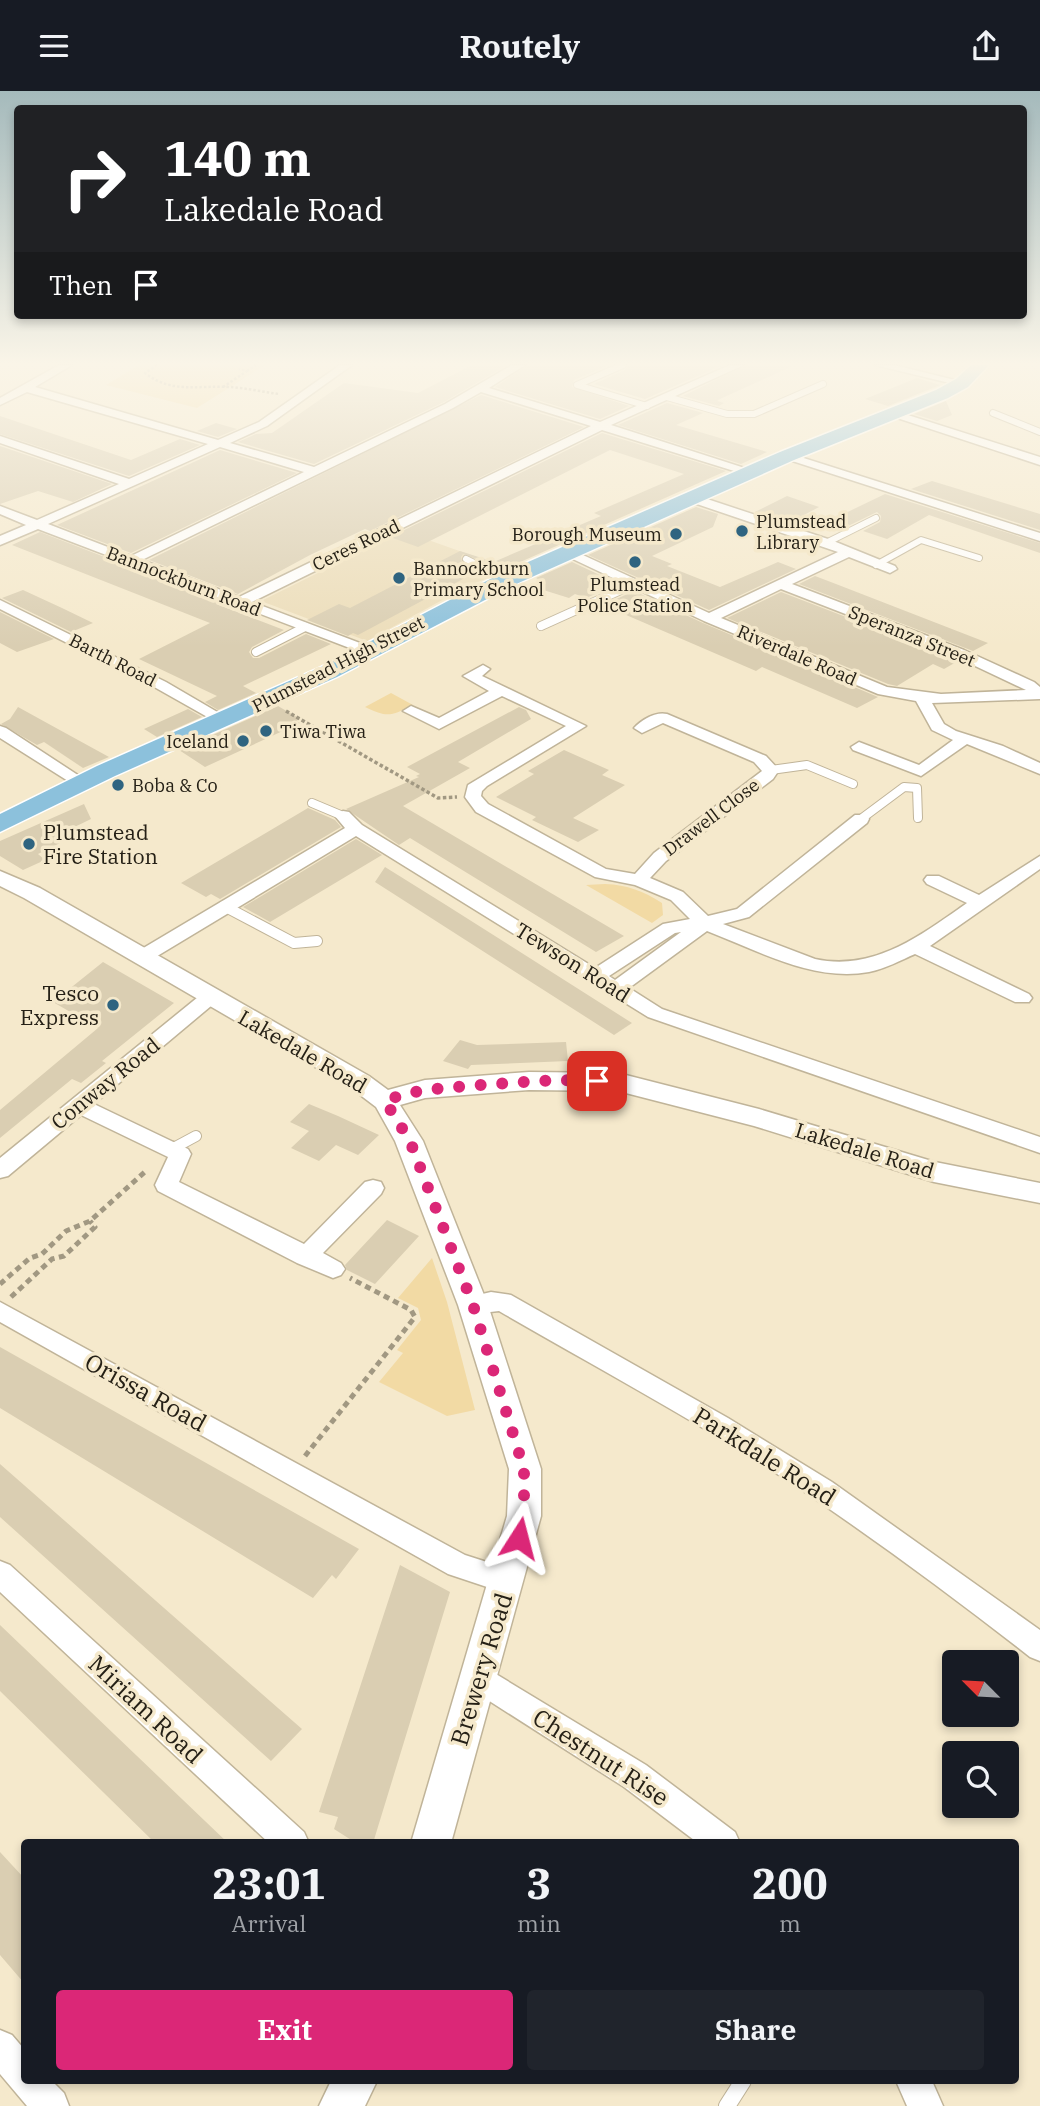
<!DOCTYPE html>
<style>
body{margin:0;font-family:"IBM Plex Serif",serif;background:#20242c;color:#f1f3f6;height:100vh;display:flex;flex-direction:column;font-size:26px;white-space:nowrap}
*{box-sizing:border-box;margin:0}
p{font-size:23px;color:#9ea1a6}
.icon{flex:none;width:38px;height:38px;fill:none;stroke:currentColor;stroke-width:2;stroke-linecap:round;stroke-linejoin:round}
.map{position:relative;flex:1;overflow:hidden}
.panel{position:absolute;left:21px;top:1748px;width:998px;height:245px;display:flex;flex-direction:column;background:#171b24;border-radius:7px;box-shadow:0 4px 10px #0003}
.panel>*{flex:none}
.guide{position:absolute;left:14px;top:14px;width:1013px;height:214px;border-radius:7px;box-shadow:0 4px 10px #0003;background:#202124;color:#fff;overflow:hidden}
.needle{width:46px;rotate:294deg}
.tools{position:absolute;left:942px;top:1559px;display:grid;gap:14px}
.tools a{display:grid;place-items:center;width:77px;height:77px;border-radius:7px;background:#171b24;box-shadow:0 4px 10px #0003;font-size:35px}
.pin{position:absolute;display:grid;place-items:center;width:60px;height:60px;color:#fff;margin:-30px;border-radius:14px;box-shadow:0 4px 10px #0006}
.me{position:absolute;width:77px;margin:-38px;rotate:9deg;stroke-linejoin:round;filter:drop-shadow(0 0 5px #0008)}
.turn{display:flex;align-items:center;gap:24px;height:147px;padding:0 35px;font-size:32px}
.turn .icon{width:91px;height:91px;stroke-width:2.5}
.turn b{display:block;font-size:49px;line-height:60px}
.then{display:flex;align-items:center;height:66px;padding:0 35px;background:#0003;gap:14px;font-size:26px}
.eta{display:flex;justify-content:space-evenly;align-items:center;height:119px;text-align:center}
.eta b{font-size:42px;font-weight:800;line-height:49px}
.button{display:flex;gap:14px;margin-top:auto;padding:14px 35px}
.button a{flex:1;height:80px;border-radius:7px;background:#db2777;color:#fff;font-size:28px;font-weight:800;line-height:80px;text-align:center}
.button a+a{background:#20242c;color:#f1f3f6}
header{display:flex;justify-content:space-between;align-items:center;height:91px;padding:0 35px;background:#171b24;font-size:32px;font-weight:800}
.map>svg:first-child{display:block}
</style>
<header><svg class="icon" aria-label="menu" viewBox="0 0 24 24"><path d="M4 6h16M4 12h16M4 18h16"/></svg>Routely<svg class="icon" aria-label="share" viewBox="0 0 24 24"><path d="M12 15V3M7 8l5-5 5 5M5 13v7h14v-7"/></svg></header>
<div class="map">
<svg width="1040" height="2015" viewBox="0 0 1040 2015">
<rect width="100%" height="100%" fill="#f5e9cc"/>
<path fill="#ecddba" d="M403 440 510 478 468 495 367 550 261 510Z"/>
<path fill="#f2daa4" d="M139 274H265L197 317 106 294Z
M391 602 413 614C391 625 388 627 365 616Z
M605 793C628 794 643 800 662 812L663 824 652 832 586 794Z
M432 1167 447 1211 475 1319 447 1325 379 1291 403 1262 397 1259 421 1229 418 1217 398 1207Z"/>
<path fill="#daceb2" d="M472 274H507L444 311 314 373 238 351 256 343 272 342 344 292 418 302Z
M528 274H609L574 289 572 296 629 315 600 328 495 296Z
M629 274H723L645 308 594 293 625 279Z
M746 274H795L720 308 717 310 724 312 719 315 683 305Z
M917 287 940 294 888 315 865 308Z
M481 304 584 336 370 440 365 438 310 464 238 503 149 469Z
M946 310 952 324 937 330 914 323Z
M667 312 703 322 676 334 767 361 741 373 618 334Z
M0 325 131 369 180 348 200 354 129 385 0 343Z
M216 332 237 338 218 346 197 340Z
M602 342 726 380 509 476 496 470 601 425 594 422 684 383 610 359 418 456 390 446Z
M0 355 112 393 73 411 38 400 0 413Z
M220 359 297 382 131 462 57 434Z
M932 390 1040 423V439L911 398Z
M885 403 1040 452V462L929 424 887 448 863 440 880 431 881 425 877 421 848 435 831 429Z
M787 405 819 416 789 432 755 421Z
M696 416 718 423 713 436 652 465 672 473 667 475 720 496 778 471 796 478 709 519 588 464Z
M40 441 221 511 216 513 284 539 252 556 249 561 253 567H259L306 543 331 553 243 595 256 602 218 619 205 611 217 605 139 568 210 532 12 454Z
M460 460 494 471 490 473 463 463 461 466 462 472 476 481 358 544 353 542 348 545 307 529 339 513 350 517Z
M572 471 619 493 586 507 575 503 569 507 537 497 546 492 536 487Z
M815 485 836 493 988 552 973 560 799 493Z
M23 499 62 517 93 532 71 541 2 507Z
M634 500 703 532 878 606 857 617 762 576 756 580 603 514Z
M781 501 953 567 958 570 944 578 933 573 897 595 888 593 727 527Z
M0 521 54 548 17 561 0 552Z
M278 615 300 628 296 630 300 632 205 676 179 659Z
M18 616 47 632 109 666 83 677 44 651 37 654 1 633 10 628Z
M519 616 526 619 531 628 458 671 470 677 403 715 624 845 596 861 410 747 399 754 346 718 419 686 416 685 420 683 407 676Z
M188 618 202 626 157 646 144 638Z
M564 659 609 679 602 684 625 694 573 727 599 739 578 751 532 729 536 726 496 706 534 683 528 680Z
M84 713 91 728 56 745 64 750 38 763 45 769 23 779 0 765V750Z
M308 717 335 729 341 736 220 808 211 803 206 806 181 792Z
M356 748 382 764 270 831 243 816Z
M385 776 446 814 632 932 614 944 375 791Z
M103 871 174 912 102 970 106 972 81 992 72 988 0 1047V1019L98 937 53 911Z
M460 949 477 954 566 951 568 970 471 974 468 978 443 970Z
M309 1013 338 1025 379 1044 358 1064 336 1054 319 1070 291 1057 309 1040 290 1031Z
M387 1129 419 1145 375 1193 347 1179 345 1174Z
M0 1256 359 1458 336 1488 332 1484 313 1507 0 1317Z
M0 1373 302 1638 271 1670 0 1426Z
M400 1474 450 1501 373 1752H356L334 1738 338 1726 319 1721Z
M0 1534 228 1752H155L0 1600Z
M0 1761 24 1787V1892L0 1864Z"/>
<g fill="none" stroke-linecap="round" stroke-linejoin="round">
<defs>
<path id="service-far4" d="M623 274 577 294 647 315
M667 306 727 323H754L823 293
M993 322 1040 341
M826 452 876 427
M466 468 480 475
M876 474 921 449 979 467"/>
<path id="service-far3" d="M476 473 506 489
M541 535 634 493
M256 561 305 536
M771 679 807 674 853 693
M312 712 343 725
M861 728 904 696 917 697 918 727"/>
<path id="service-far2" d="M224 815 294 852 317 850
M170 1059 196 1045"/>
<path id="service-far1" d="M170 1059 173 1057"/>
<path id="service" d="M727 2015 743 1990"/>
<path id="minor" d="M59 274H72L35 296 218 349 259 331 340 274H352L267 335 230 352 314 376 445 313 512 274H525L489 297 600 331 730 274H744L611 334 757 381 747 384 602 339 252 511 373 557 375 560 368 564 38 438 0 454V445L26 434 0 423V415L37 429 119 393 0 352V345L129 388 208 353 27 301 0 314V307ZM481 301 591 335 239 506 142 469 453 317ZM220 356 304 381 131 465 48 433Z
M875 274H894L967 292 962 295Z
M892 319 1040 366V374L888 324V320Z
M783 363H791L1040 442V450L783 367Z
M692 403 831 449 895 475 897 478 890 482 849 466 792 493 964 559 1034 591 1040 596V608L932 612 944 633 956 640 1003 655 1040 672V683L967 653 921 685 853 659 851 656 859 651 919 674 953 649 932 639 916 610 878 603 704 530 560 462 567 458 572 459 709 522 838 461 688 410 686 407ZM781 498 954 565 1026 599 941 603 887 596 721 527Z
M0 509 166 591 231 629 223 634 218 632 156 597 0 518Z
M483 574 490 578 482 585 586 635 487 695 482 700 481 705 488 713 606 778 635 783 654 762 762 680 754 671 663 632 642 642 634 637C641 629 656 620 667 623L766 665 779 679 773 688 666 770 650 787 683 801 708 825 737 818 855 724H867L869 728 867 732 749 826 723 833 815 868C874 881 921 844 967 812L927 793 924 789 927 785H939L979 804 1040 765V778L930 855 1029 903 1032 907 1029 911H1015L915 863C901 869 885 878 869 881 813 891 759 860 707 840L629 897 662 918 1040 1046V1062L648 926 356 745 149 870H135L133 866 135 862 345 737 335 725 343 720 349 721 362 734 595 877 663 833 690 828 671 809 635 794 595 786 476 721 465 706 468 694 566 635 502 605 439 638 403 620 411 615 439 627 489 600 463 585ZM681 841 615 889 609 885 675 842Z
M0 635 6 637 90 692 88 695H76L0 647Z
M210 900 217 902 220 906 217 910 94 1013 188 1058 191 1063 179 1091 304 1153 365 1091 373 1089 381 1091 384 1097 381 1103 323 1162 341 1172 345 1178 341 1184 333 1187 297 1172 158 1100 155 1094 168 1066 81 1024 8 1085 0 1087V1067L203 902Z
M491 1201 511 1204 728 1327 832 1391 1040 1539V1570L1030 1566C960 1511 888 1458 815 1408 714 1339 604 1281 499 1220L473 1223 465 1221 461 1214 465 1207Z
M0 1211 465 1464 518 1481 522 1490 518 1499 508 1503 448 1483 0 1231Z
M0 1470 10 1474 304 1741 309 1752H269L0 1501Z
M476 1571 646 1674 735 1741 740 1752H698L624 1696 466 1595 461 1585 466 1575Z
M0 1939 12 1944 24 1958V1990H52L64 2002 69 2015H27L0 1983Z
M896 1990H932L943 2015H907Z"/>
<path id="tertiary" d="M0 780 40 797 369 985 388 999 425 989 529 981 618 982 759 1018 935 1071 1040 1092V1112L934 1091 754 1035 618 1000 529 999 425 1007 400 1014 423 1050 488 1214 541 1378V1425L451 1752H411L507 1425 509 1378 458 1214 395 1050 376 1016 351 997 24 807 0 795Z
M331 1990H377L365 2015H319Z"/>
<path id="primary" d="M971 274H989L968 296 948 307 794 369 514 494 337 586 115 685 0 741V723L97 675 321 576 498 484 780 361 936 299 956 288Z"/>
</defs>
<use href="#service-far4" stroke="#c0b499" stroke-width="8"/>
<use href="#service-far3" stroke="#c0b499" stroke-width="10"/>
<use href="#service-far2" stroke="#c0b499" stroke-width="12"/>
<use href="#service-far1" stroke="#c0b499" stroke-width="15"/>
<use href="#service" stroke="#c0b499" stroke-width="18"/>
<use href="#minor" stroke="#c0b499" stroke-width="3"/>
<use href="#tertiary" stroke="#c0b499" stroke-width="3"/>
<use href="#primary" stroke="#fff" stroke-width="3"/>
<path stroke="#a19882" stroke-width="2.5" stroke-dasharray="2.5 2" stroke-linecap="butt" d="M157 274 145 282C172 303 198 294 230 296 246 297 263 301 279 303
M247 280 256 274
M223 296 247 280 239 278"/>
<path stroke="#a19882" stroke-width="3.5" stroke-dasharray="3.5 2.5" stroke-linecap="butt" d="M286 620 438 707 457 706"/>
<path stroke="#a19882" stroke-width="5" stroke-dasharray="6 4.5" stroke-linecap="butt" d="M0 1193 30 1167 42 1163 66 1140 90 1130 147 1079
M11 1206 52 1168 64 1165 95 1136 90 1130
M305 1365 415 1226 411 1219 350 1187"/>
<use href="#service-far4" stroke="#fff" stroke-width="6"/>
<use href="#service-far3" stroke="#fff" stroke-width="8"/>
<use href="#service-far2" stroke="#fff" stroke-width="10"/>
<use href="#service-far1" stroke="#fff" stroke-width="12"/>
<use href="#service" stroke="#fff" stroke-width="16"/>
<use href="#minor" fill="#fff" fill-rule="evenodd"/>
<use href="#tertiary" fill="#fff" fill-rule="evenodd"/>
<use href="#primary" fill="#8cc1dc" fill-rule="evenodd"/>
</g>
<linearGradient id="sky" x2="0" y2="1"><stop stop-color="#a5babc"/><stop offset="0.49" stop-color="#faf5e8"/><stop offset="1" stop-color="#faf5e8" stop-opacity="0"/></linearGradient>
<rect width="1040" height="556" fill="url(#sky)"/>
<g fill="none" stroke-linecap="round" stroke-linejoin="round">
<path stroke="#db2777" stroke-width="12" stroke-dasharray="0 21.6" d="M519 1447 524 1425V1378L473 1214 410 1050 385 1010C416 997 448 997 482 994 520 991 558 988 597 990"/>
</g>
<g fill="#2f6480" stroke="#f5e9cc" stroke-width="2.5">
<circle cx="742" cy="440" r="7"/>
<circle cx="676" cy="443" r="7"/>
<circle cx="635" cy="471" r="7"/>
<circle cx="399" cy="487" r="7"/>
<circle cx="266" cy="640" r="7"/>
<circle cx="243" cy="650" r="7"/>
<circle cx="118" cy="694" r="7"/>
<circle cx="29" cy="753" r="7"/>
<circle cx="113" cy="914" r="7"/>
</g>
<g text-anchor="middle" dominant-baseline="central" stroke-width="7" stroke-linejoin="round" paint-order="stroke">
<g font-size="18" fill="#252016" stroke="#f5e9cc" text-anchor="start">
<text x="756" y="430">Plumstead<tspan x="756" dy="21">Library</tspan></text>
<text x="662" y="443" text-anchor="end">Borough Museum</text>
<text x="413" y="477">Bannockburn<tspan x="413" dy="21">Primary School</tspan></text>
<text x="635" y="493" text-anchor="middle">Plumstead<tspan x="635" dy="21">Police Station</tspan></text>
<text x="280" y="640">Tiwa Tiwa</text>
<text x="229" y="650" text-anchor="end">Iceland</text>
<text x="132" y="694">Boba &amp; Co</text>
</g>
<g font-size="18" fill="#252016" stroke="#f5e9cc">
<text transform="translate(356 454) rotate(-26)">Ceres Road</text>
<text transform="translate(184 490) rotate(21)">Bannockburn Road</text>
<text transform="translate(912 545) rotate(22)">Speranza Street</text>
<text transform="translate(797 564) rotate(23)">Riverdale Road</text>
<text transform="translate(113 569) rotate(27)">Barth Road</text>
<text transform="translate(338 573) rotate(-27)">Plumstead High Street</text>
<text transform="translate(711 726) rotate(-37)">Drawell Close</text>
</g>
<g font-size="21" fill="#252016" stroke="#f5e9cc" text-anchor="start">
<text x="43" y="741">Plumstead<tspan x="43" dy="24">Fire Station</tspan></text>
<text x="99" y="902" text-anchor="end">Tesco<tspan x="99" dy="24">Express</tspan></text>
</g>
<g font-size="21" fill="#252016" stroke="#f5e9cc">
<text transform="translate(573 871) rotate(32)">Tewson Road</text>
<text transform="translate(303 960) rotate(30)">Lakedale Road</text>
<text transform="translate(105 992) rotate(-39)">Conway Road</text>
<text transform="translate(865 1059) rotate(17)">Lakedale Road</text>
</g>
<g font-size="24" fill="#252016" stroke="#f5e9cc">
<text transform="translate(146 1301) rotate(29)">Orissa Road</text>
<text transform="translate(765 1365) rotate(32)">Parkdale Road</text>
<text transform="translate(481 1578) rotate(-73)">Brewery Road</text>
<text transform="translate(146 1618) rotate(43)">Miriam Road</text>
<text transform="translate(601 1666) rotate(33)">Chestnut Rise</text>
</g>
</g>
</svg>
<div class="tools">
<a><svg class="needle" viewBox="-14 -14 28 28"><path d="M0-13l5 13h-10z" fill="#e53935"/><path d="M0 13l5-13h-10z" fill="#9ea1a6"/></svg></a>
<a><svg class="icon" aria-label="search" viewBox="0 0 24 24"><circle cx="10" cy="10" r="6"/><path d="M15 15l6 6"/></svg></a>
</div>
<div class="pin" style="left:597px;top:990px;background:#d93025"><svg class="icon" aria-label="arrive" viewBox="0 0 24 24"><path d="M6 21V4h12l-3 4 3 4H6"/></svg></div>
<svg class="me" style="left:519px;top:1447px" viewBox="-20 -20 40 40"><path d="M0-17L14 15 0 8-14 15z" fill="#db2777" stroke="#fff" stroke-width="4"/></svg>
<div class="guide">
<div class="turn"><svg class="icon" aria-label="right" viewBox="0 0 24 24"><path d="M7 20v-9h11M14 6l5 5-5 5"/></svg><div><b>140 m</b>Lakedale Road</div></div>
<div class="then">Then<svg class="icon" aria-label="arrive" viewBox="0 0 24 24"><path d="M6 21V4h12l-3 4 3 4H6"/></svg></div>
</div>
<section class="panel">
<div class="eta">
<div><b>23:01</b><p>Arrival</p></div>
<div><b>3</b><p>min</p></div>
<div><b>200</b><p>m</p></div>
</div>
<div class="button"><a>Exit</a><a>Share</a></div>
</section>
</div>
